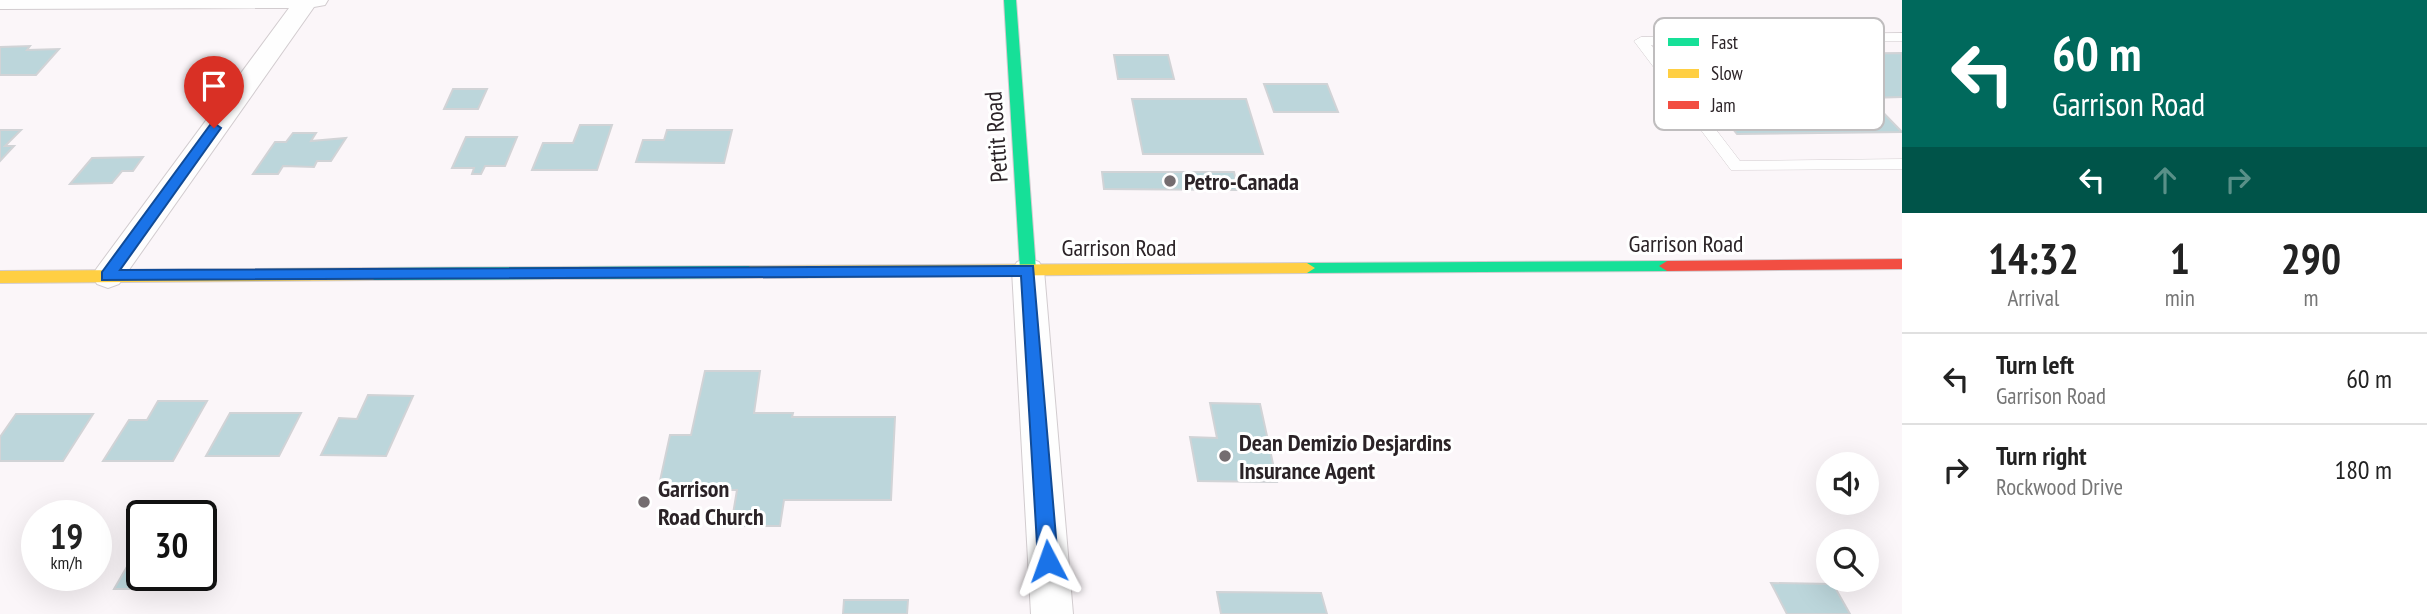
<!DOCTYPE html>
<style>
body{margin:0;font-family:"PT Sans Narrow",sans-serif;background:#f2f2f2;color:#222;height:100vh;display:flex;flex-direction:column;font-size:26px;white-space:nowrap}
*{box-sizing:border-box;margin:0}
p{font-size:23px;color:#767676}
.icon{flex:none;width:38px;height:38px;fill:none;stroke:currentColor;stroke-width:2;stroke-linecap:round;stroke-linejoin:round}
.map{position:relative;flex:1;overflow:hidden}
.panel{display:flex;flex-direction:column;background:#fff;width:525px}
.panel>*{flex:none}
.guide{background:#00695c;color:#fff;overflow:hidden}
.fabs{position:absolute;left:1816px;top:452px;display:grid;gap:14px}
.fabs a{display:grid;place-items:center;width:63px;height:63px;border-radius:50%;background:#fff;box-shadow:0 7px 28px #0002;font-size:35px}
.speed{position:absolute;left:21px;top:500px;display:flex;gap:14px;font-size:35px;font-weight:700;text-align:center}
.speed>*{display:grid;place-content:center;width:91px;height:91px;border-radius:50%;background:#fff;box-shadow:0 7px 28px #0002;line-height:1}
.speed small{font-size:18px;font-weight:400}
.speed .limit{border:4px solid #111;border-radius:10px;background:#fff;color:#111}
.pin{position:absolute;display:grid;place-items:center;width:60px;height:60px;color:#fff;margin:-72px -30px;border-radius:50% 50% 50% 0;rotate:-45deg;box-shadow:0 0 7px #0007}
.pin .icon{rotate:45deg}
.me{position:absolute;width:77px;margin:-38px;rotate:356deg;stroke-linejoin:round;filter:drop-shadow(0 0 5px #0008)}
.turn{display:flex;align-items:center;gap:24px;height:147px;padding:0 35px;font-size:32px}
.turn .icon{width:91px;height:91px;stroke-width:2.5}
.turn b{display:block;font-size:49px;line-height:60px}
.lanes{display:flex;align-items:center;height:66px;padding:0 35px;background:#0003;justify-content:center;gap:35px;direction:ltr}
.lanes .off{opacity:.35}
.eta{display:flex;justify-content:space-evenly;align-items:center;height:119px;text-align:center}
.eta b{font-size:42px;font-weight:800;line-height:49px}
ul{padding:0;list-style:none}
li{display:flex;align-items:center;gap:21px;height:91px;padding:0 35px;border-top:2px solid #e0e0e0}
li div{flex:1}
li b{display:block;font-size:26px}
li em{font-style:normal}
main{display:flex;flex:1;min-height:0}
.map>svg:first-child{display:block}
</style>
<main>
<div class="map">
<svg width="1902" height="614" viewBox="0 0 1902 614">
<rect width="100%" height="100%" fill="#fbf6f9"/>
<path fill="#bcd6db" stroke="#d1d3d6" stroke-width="2" d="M30 46 27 50 59 49 36 75H0V47Z
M1902 53V97L1869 98 1902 132 1737 134 1674 55Z
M1114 55H1168L1174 79H1118Z
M1264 84H1327L1338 112H1274Z
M453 89H487L478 109H444Z
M1132 99H1246L1263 154H1143Z
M580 125H612L597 170H532L543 143H573Z
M0 130H21L5 146H14L0 161Z
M667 130H732L724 163 636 162 643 140H664Z
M293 133H316L311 141 346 138 331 161H317L314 167 283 166 278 174H253L275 142H286Z
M466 137H517L505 166H485L481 174H472L474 168H452Z
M143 157 133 171H122L112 183 70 184 92 158Z
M1102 172H1234L1238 190 1104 189Z
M705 371H760L754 413H793L792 417H895L891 500H784L780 526H731L737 490H658L670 435H691Z
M368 395 413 396 386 456 321 455 339 418 357 419Z
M158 401H207L173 461H103L129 420H147Z
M1210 403 1260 404 1277 482 1198 481 1190 437 1217 438Z
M230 413H301L279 456H206Z
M16 414H93L63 461H0V437Z
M142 541V576H160L153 589H114Z
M1771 583 1833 584 1850 614H1787Z
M1217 592 1321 593 1327 614H1221Z
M844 600H908L907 614H843Z"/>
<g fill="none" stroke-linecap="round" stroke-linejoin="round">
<defs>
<path id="lane" d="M1902 33V41L1651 45 1740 161 1902 159V169L1731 170 1634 41 1641 37Z"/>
<path id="street" d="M0 0H328L325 5 314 7 119 284 108 288 97 284 92 276 97 268 289 8 0 9Z
M1028 258 1039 262 1044 270 1073 614H1031L1012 270 1017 262Z"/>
<path id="fast" d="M1004 0H1016L1036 270 1028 275 1020 270Z
M1667 261 1675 266 1667 271 1307 273 1299 268 1307 263Z
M750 266 758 272 750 278 373 280 365 274 373 268Z"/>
<path id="slow" d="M1307 263 1315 268 1307 273 750 278 742 272 750 266Z
M373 268 381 274 373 280 0 283V271Z"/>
<path id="jam" d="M1902 259V269L1667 271 1659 266 1667 261Z"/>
</defs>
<use href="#lane" stroke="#d2cccf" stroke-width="1"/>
<use href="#street" stroke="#d2cccf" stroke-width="2"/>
<use href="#fast" stroke="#d2cccf" stroke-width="2"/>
<use href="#slow" stroke="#d2cccf" stroke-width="2"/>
<use href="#jam" stroke="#d2cccf" stroke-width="2"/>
<use href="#lane" fill="#fefefe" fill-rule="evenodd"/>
<use href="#street" fill="#fefefe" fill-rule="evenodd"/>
<use href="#fast" fill="#16e098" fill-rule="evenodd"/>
<use href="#slow" fill="#ffcf43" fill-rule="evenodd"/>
<use href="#jam" fill="#f24e42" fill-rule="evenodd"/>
</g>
<path fill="#1a73e8" stroke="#114b97" stroke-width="2" d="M214 123 221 128 120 270 1033 266 1058 561 1055 567 1048 570 1041 567 1038 561 1021 276 102 280V272L210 125Z"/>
<g fill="#746d70" stroke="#fff" stroke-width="2.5">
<circle cx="1170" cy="181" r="7"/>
<circle cx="1225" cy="456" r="7"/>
<circle cx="644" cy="502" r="7"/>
</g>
<g text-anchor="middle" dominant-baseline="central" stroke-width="6" stroke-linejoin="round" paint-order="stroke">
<g font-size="24" fill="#2b2327" stroke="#fff">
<text transform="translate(996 137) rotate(-94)">Pettit Road</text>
<text x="1686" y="243">Garrison Road</text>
<text x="1119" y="247">Garrison Road</text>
</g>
<g font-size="24" font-weight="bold" fill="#2b2327" stroke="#fff" text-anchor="start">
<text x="1184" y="181">Petro-Canada</text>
<text x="1239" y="442">Dean Demizio Desjardins<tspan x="1239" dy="28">Insurance Agent</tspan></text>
<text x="658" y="488">Garrison<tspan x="658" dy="28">Road Church</tspan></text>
</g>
</g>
<rect x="1654" y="18" width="230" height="112" rx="10" fill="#fff" stroke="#bfbdbe" stroke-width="2"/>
<rect x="1668" y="38" width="31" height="8" fill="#16e098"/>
<rect x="1668" y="69" width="31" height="9" fill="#ffcf43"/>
<rect x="1668" y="101" width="31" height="8" fill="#f24e42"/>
<g font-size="19" fill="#2b2327">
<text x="1711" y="49">Fast</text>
<text x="1711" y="80">Slow</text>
<text x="1711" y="112">Jam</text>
</g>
</svg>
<div class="fabs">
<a><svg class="icon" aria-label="sound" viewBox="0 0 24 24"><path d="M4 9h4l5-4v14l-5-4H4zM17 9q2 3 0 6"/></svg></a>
<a><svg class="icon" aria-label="search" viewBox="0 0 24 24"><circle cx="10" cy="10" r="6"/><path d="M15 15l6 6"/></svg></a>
</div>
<div class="speed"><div>19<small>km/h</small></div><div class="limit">30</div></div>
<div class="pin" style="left:214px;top:128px;background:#d93025"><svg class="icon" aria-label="arrive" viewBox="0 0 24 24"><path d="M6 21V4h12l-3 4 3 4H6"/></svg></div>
<svg class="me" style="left:1048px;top:561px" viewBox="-20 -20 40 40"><path d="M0-17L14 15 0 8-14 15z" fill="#1a73e8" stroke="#fff" stroke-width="4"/></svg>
</div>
<section class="panel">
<div class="guide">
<div class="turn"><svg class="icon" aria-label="left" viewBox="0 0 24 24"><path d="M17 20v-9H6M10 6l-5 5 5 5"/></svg><div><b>60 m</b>Garrison Road</div></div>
<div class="lanes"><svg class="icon" aria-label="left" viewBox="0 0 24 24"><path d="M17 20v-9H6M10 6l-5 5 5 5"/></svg><svg class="icon off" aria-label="ahead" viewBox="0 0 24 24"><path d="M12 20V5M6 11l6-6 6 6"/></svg><svg class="icon off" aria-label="right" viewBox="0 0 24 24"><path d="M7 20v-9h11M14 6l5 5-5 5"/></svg></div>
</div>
<div class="eta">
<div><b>14:32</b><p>Arrival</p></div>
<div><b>1</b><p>min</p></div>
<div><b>290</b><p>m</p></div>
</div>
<ul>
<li><svg class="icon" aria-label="left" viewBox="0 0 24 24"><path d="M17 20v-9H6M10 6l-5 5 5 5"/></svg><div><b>Turn left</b><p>Garrison Road</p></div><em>60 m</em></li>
<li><svg class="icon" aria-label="right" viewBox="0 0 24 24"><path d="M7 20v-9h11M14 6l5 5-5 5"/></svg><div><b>Turn right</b><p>Rockwood Drive</p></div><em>180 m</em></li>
</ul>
</section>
</main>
